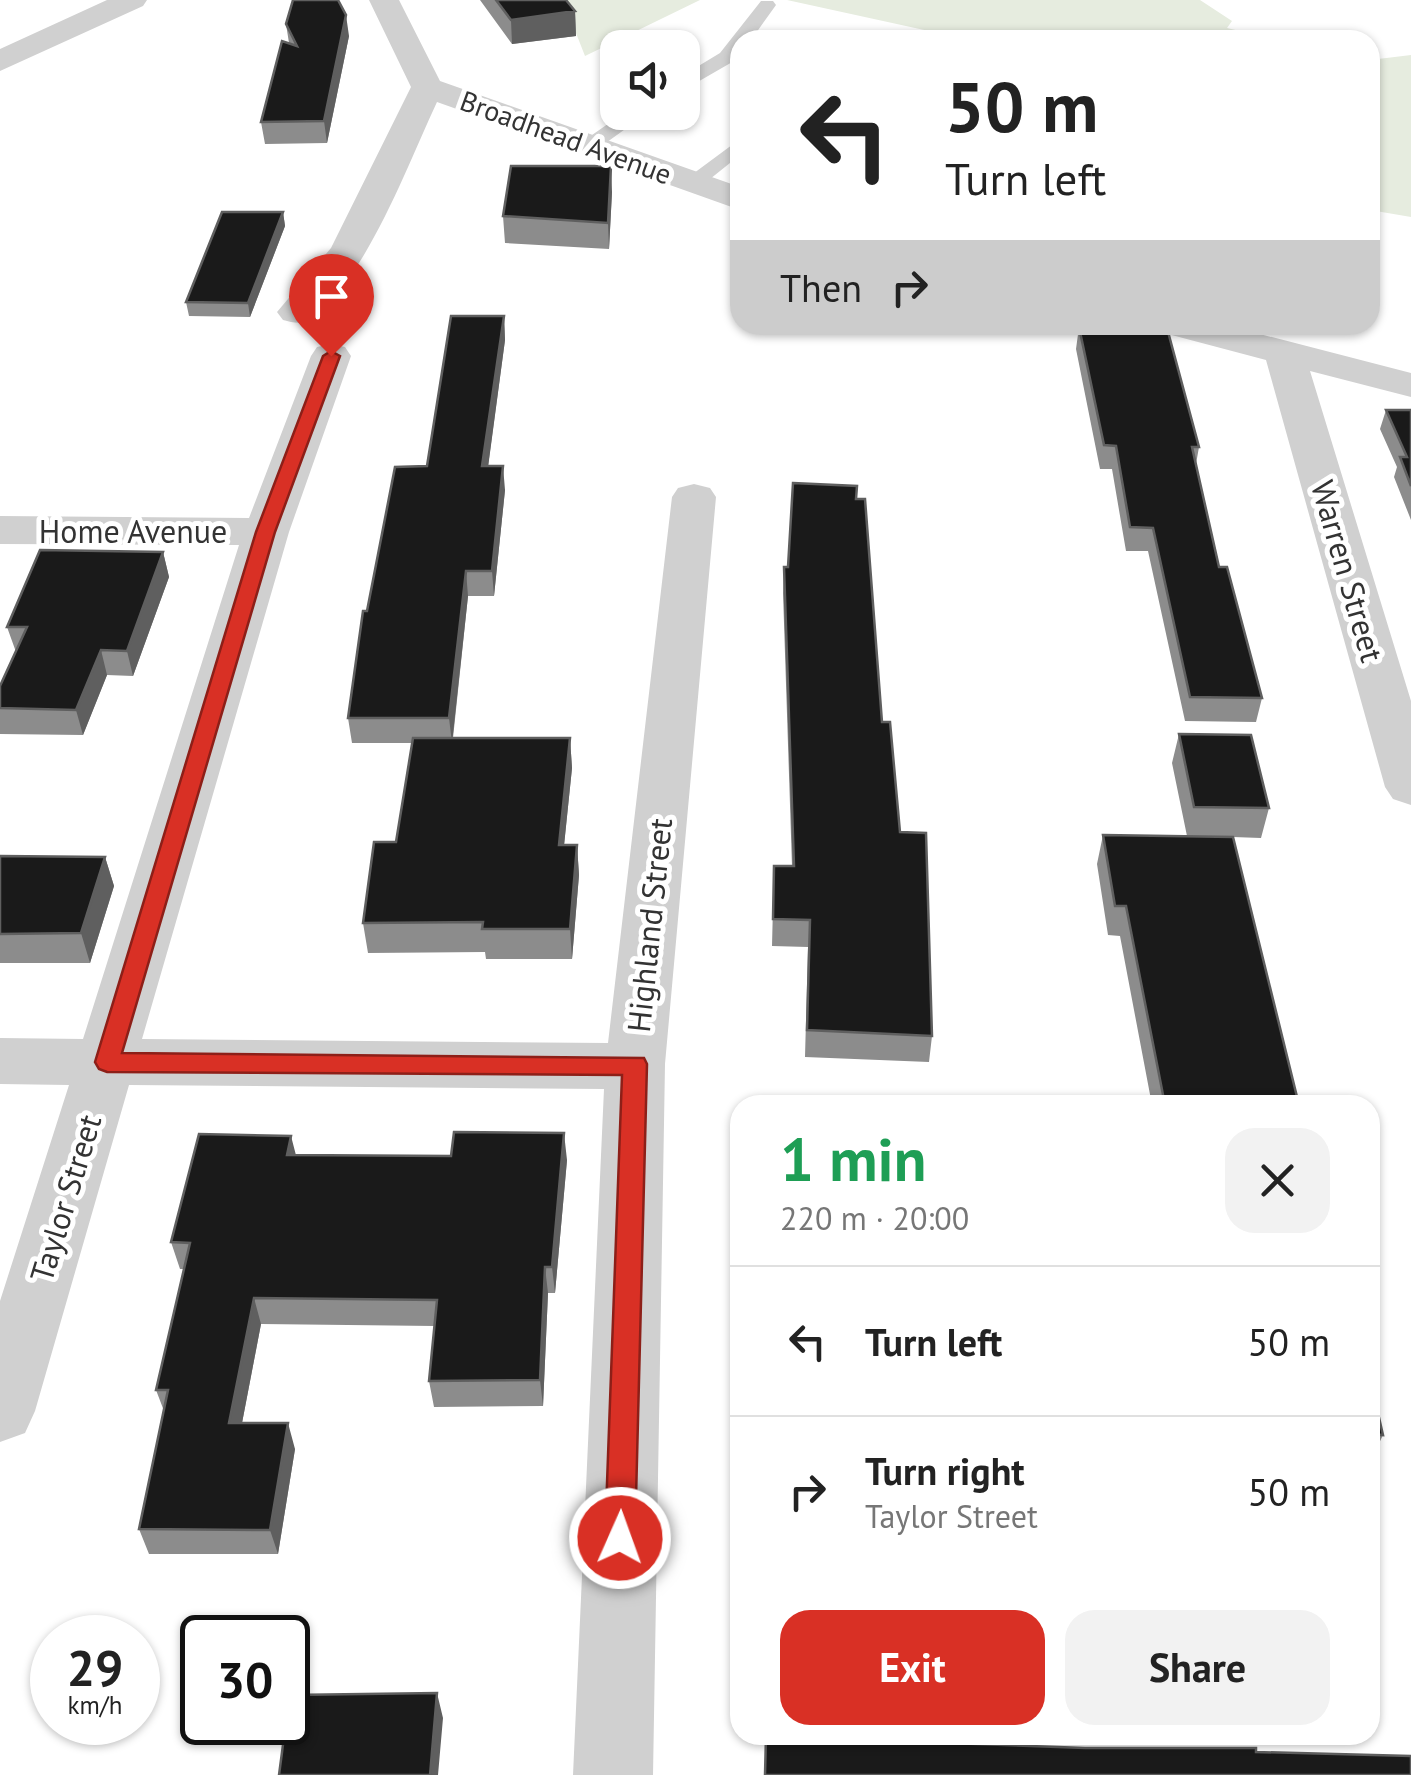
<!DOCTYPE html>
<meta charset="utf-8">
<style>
body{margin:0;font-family:"PT Sans",sans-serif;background:#f2f2f2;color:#222;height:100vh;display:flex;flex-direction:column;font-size:38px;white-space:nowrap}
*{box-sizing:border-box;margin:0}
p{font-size:32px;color:#767676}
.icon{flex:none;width:55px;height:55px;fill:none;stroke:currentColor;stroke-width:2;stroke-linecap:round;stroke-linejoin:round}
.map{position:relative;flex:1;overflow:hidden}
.sheet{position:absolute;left:730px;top:1095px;width:650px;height:650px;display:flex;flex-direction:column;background:#fff;border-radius:30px;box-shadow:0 2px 8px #0004}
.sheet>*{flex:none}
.top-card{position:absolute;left:730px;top:30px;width:650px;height:305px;border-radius:30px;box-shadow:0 2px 8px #0004;background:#fff;color:#222;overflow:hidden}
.fabs{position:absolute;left:600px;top:30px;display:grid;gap:20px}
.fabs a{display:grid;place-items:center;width:100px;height:100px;border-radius:20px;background:#fff;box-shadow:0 2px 8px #0004;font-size:50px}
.speed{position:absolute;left:30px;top:1615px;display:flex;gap:20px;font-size:50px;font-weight:700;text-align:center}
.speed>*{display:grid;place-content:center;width:130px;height:130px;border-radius:50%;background:#fff;box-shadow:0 2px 8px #0004;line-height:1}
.speed small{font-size:25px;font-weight:400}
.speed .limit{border:5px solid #111;border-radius:15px;background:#fff;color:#111}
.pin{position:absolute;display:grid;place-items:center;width:85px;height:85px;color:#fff;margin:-102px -42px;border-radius:50% 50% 50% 0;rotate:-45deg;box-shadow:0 0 10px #0007}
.pin .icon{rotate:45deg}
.me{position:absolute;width:110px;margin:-55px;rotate:2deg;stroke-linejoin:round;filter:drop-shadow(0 0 8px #0008)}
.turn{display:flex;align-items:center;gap:35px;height:210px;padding:0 50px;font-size:45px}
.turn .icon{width:130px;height:130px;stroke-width:2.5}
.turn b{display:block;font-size:70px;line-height:85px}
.then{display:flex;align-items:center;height:95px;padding:0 50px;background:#0003;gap:20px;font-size:38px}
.round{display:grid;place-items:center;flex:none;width:105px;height:105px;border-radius:30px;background:#f2f2f2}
.headline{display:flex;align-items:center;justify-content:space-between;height:170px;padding:0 50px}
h1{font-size:60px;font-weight:800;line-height:75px;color:#1e9e55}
.button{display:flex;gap:20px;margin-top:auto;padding:20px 50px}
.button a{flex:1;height:115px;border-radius:30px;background:#d93025;color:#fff;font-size:40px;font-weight:800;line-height:115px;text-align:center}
.button a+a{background:#f2f2f2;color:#222}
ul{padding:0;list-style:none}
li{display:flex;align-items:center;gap:30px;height:150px;padding:0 50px;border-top:2px solid #e0e0e0}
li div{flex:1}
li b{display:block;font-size:38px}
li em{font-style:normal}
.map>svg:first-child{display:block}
</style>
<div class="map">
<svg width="1411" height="1775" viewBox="0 0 1411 1775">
<rect width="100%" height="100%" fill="#fff"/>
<path fill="#e6ecdf" d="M563 0H700L585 56Z
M787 0H1200L1232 21 1227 28 1279 40H970Z
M1411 55V217L1370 210V60Z"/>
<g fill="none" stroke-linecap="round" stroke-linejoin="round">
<path fill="#d0d0d0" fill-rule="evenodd" d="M761 1H773L776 5 751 40H740V54L734 61 682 91V76L720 53Z
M625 112H649L596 150H582V142Z
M740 139V155L700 187H686L682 183 686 179Z"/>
<path fill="#d0d0d0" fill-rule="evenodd" d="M107 0H147L143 6 0 71V49Z
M369 0H399L440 81 740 187V210L437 102C407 166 368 274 313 318 304 325 294 323 283 320L277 312 331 248 411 87Z
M1158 325H1225L1411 373V397L1310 371 1411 701V805L1393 799 1385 787 1266 360 1164 333Z
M331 344 345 347 351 356 289 532 142 1039 608 1043 672 497 678 488 694 484 710 488 716 497 665 1064 653 1775H573L604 1089 129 1085 35 1411 25 1433 0 1442V1301L69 1085 0 1084V1038L83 1039 239 545 0 544V516L249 518 311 356 317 347Z"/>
</g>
<path fill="#8c8c8c" d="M480 0H566L575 11 576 36 512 44Z
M286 24 349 36 327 143 265 144 261 122 289 43Z
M612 192 609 249 505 243 503 216Z
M283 212 285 226 250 317 189 316 186 302Z
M504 316 505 340 488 466 505 490 494 596H468L453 738H570L572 768 564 845H577L579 875 572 959H486L485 952 368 953 363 923 396 842 412 743H352L348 718 367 611 427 466Z
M1079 327 1199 447 1196 464 1219 567 1262 698 1256 722 1185 721 1148 551H1126L1112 469H1100L1076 349Z
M1386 410H1411V520L1394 477 1397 467 1380 429Z
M856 499 882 722 932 1036 929 1062 805 1057 808 947 772 946 774 866H792L783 593 784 567H788Z
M163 552 169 577 133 676 107 675 83 735 0 734V686L16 652 7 627Z
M1179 734 1269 808 1261 838 1233 837 1299 1105H1152L1120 936 1108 935 1097 864 1103 835 1187 836 1172 763Z
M0 856 105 857 114 886 90 963H0Z
M296 1155 567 1160 555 1293H548L543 1406 434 1407 429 1381 435 1326 261 1324 242 1423 295 1449 278 1554H149L139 1529 164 1411 156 1390 184 1269H180L171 1242Z
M1370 1378 1383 1435 1371 1460H1370Z"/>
<path fill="#5f5f5f" d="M575 11 576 36 512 44 511 20Z
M346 15 349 36 327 143 324 121Z
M611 166 612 192 609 249 608 223Z
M283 212 285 226 250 317 248 303Z
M504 316 505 340 485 490 482 466Z
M503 466 505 490 494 596 492 571Z
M163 552 169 577 133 676 127 651Z
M466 571 468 596 452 743 449 718Z
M101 650 107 675 83 735 76 710Z
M570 738 572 768 561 875 559 845Z
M577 845 579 875 572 959 570 929Z
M105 857 114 886 90 963 81 933Z
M564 1133 567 1160 555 1293 552 1267Z
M291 1136 298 1163 287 1155Z
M545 1267 548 1293 543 1406 540 1380Z
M254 1298 261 1324 237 1449 229 1423Z
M288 1423 295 1449 278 1554 270 1530Z
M437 1693 443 1718 438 1775H430Z"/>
<path fill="#1a1a1a" stroke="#5f5f5f" stroke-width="2.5" d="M293 0H338L346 15 324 121 261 122 282 41 297 46 286 24Z
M496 0H566L575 11 511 20Z
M511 166H611L608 223 503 216Z
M222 212H283L248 303 186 302Z
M451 316H504L482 466H503L492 571H466L449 718H348L363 611H367L395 467 427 466Z
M1079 327 1167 328 1199 447H1192L1219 567H1227L1262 698 1190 697 1153 528 1130 527 1116 446 1104 445Z
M1386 410H1411V486L1400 457H1407Z
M793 483 857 486 856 499H865L882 722H890L900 832 926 833 932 1036 807 1030 810 920 773 919 774 866H794L784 567H788Z
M40 550 163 552 127 651 101 650 76 710 0 708V686L27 627H7Z
M1179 734 1251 735 1269 808 1194 807Z
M413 738H570L559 845H577L570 929H482L483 922 363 923 374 842H396Z
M1103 835 1233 837 1299 1105H1165L1126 906H1115Z
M0 856 105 857 81 933 0 934Z
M454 1132 564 1133 552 1267H545L540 1380 429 1381 437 1300 254 1298 229 1423H288L270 1530 139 1529 168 1390H156L190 1243 171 1242 199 1134 291 1136 287 1155 451 1156Z
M1370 1378 1383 1435 1370 1434Z
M437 1693 430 1775H279L286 1722H288L290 1695Z
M766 1735H893V1741L1085 1748H1256V1752L1411 1756V1775H765Z"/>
<path fill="#d93025" stroke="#8d1f18" stroke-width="2.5" d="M331 351 340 356 275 532 122 1053 644 1058 647 1064 635 1538 631 1548 620 1552 609 1548 605 1538 622 1075 107 1072 99 1069 95 1062 256 532 323 356Z"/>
<g text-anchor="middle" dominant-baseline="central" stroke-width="10" stroke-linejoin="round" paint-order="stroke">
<g font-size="28" fill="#333" stroke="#fff">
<text transform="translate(566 137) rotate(20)">Broadhead Avenue</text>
</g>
<g font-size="32" fill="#333" stroke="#fff">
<text x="133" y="531">Home Avenue</text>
<text transform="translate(1348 571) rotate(74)">Warren Street</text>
<text transform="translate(649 925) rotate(-84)">Highland Street</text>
<text transform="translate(65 1198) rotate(-73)">Taylor Street</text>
</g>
</g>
</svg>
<div class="fabs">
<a><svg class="icon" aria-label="sound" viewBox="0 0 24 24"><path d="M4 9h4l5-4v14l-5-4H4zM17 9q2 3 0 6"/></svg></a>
</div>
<div class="speed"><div>29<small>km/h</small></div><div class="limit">30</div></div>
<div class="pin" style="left:331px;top:356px;background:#d93025"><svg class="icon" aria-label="arrive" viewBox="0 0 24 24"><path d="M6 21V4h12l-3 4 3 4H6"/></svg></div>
<svg class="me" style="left:620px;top:1538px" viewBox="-20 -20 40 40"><circle r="17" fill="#d93025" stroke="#fff" stroke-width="3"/><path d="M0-11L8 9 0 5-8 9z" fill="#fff"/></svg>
<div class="top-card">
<div class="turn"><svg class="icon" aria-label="left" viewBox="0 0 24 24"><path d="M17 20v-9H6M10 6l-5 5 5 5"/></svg><div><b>50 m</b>Turn left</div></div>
<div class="then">Then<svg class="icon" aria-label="right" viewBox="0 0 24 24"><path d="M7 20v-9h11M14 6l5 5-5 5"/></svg></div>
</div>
<section class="sheet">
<div class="headline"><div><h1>1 min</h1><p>220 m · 20:00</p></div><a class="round"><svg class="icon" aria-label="close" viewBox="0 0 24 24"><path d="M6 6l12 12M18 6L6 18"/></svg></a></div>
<ul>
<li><svg class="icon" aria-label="left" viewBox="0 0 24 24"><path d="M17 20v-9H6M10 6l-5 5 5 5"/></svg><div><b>Turn left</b></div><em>50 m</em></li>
<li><svg class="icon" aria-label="right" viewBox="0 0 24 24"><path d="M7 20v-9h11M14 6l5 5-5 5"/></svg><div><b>Turn right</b><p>Taylor Street</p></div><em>50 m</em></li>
</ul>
<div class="button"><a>Exit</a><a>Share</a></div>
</section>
</div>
